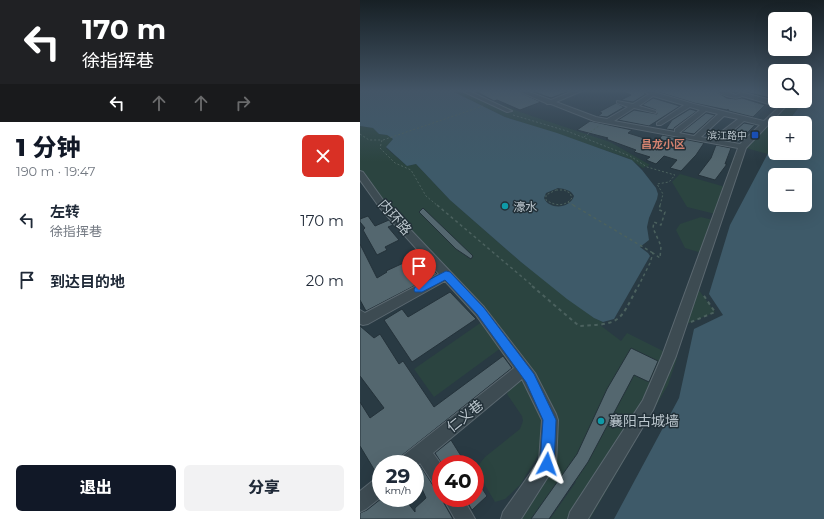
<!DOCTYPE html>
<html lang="zh">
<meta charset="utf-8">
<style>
body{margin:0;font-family:Montserrat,"Noto Sans SC",sans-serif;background:#f2f2f3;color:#1f2937;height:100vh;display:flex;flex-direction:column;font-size:15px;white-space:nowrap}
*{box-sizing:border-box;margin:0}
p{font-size:13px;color:#747a83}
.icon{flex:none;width:22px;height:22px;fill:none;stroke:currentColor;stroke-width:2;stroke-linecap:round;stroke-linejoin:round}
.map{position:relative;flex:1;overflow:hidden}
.sheet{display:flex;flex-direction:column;background:#fff;width:360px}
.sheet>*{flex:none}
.banner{background:#202124;color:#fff;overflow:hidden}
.controls{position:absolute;left:408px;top:12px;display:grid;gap:8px}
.controls a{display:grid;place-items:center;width:44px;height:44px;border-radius:6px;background:#fff;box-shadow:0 4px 16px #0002;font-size:20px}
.speed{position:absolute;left:12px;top:455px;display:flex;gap:8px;font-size:20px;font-weight:700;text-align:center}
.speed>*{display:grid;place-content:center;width:52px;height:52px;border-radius:50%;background:#fff;box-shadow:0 4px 16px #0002;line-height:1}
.speed small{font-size:10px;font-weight:400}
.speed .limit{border:6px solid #d22;background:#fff;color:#111}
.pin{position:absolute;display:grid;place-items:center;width:34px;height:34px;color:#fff;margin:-41px -17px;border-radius:50% 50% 50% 0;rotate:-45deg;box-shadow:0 0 4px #0007}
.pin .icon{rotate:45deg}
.me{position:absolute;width:44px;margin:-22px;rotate:4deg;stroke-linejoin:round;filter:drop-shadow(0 0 3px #0008)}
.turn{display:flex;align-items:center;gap:14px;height:84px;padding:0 16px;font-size:18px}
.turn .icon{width:52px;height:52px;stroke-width:2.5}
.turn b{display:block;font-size:28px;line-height:34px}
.lanes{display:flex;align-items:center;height:38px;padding:0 16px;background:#0003;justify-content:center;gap:20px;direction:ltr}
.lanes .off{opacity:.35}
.round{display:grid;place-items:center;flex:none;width:42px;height:42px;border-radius:6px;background:#f2f2f3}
.head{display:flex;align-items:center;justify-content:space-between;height:68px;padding:0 16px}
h1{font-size:24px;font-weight:800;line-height:30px;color:#111827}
.button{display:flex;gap:8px;margin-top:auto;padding:8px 16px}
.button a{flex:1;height:46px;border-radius:6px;background:#111827;color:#fff;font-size:16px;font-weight:800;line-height:46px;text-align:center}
.button a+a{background:#f2f2f3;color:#1f2937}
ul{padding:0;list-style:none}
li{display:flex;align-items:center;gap:12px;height:60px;padding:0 16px}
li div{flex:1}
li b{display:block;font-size:15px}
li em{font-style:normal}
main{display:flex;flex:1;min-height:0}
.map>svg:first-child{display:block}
</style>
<main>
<section class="sheet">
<div class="banner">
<div class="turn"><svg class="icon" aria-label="left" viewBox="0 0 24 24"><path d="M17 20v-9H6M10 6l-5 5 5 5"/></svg><div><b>170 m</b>徐指挥巷</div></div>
<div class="lanes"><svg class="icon" aria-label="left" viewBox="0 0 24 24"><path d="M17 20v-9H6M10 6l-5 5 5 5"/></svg><svg class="icon off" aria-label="ahead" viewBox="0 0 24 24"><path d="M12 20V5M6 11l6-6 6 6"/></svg><svg class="icon off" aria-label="ahead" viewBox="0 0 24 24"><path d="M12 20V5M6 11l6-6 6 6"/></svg><svg class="icon off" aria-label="right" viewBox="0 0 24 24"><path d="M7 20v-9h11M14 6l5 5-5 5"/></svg></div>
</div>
<div class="head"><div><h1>1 分钟</h1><p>190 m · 19:47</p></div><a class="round" style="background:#d93025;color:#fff"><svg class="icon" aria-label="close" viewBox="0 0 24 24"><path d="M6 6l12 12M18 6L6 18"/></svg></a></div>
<ul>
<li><svg class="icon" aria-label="left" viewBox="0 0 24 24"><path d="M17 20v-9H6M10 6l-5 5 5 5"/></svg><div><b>左转</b><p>徐指挥巷</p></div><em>170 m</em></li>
<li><svg class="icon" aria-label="arrive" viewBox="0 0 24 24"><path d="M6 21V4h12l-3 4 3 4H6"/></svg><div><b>到达目的地</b></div><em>20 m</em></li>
</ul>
<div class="button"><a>退出</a><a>分享</a></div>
</section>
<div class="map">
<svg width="464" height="519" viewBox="0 0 464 519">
<rect width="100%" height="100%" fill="#293a43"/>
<path fill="#2b4440" d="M90 90H106L160 112 250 142 290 165 283 168 268 158 145 117Z
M428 101H441L445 103 443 106 439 107 427 123H415V140L408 154 382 147Z
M0 126 13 128 19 134 27 135 33 139 26 148 47 166 56 164 90 200 161 262 234 318 243 322 240 325 261 341 267 333 317 358 308 385 230 519H190L216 482 203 474 171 519H150L187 464 190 420 145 345 74 397 54 369 126 319 23 206 0 174Z
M320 174 369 188 359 215 327 207 312 182Z
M341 217 357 221 345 254 325 248 316 230 320 224Z
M338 289 355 312 327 324Z
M162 378 182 420 180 452 160 485 145 499 135 502 118 473V466L125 457 160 429 163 421 162 416 147 394 151 385Z"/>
<path fill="#3e5a69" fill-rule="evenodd" d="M0 90H90L145 117 197 133 272 160 282 170 296 188 298 194 297 199 289 218 287 227 289 240 280 247 288 253 290 256 254 319 243 322 234 318 207 299 161 262 90 200 56 164 47 166 26 147 33 139 27 135 19 134 13 128 0 126ZM198 188C205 189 211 190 214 196 210 209 189 210 184 198L186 193Z
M464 90V519H254L319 398 334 329 363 315 349 294 370 225 415 140V153H445V123H427L439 107 445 104V103L441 102 445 101V97L452 91ZM415 175H445V205H415Z"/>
<path fill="#54676f" stroke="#24323a" d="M124 90H155L181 102 160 110 137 100 134 101 117 92Z
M168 90H212L191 98Z
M259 90H286L284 93 286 94 273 102 261 100 271 95Z
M292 90H353L367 98 376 99 382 98 405 105 393 117 369 111 368 109 367 110 334 103Z
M366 90H415V99L381 91 376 93Z
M293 98 320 106 289 126 258 120 274 110 297 114 296 110 282 105Z
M256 103 264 107 247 117 238 116 242 113 239 112Z
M330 109 337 111 314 128V130L306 129 312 120Z
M346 113 355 115 334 134 322 132Z
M230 121 272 130 268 133 284 138 281 141 296 145 302 135 344 143 336 155 321 171 310 168 317 160 304 156 296 164 286 160 290 157 274 152 276 150 246 139 248 138 217 130Z
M384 123 395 125 378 142 364 140Z
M356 145 371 148 365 164H367L355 180 338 175 351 158Z
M63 208 113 256 111 259 96 249 59 212Z
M8 216 15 226 29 220 33 225 28 227 39 240 25 247 27 250 17 255 3 230 5 228 0 222V219Z
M0 244 17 278 27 272 26 271 50 260 58 270 69 265 77 274 6 311 0 300Z
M90 292 116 319 52 362 24 320 42 309 48 317Z
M0 326 14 338 20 334 39 364 43 361 74 407 143 356 152 368 31 464H21V475L18 476 0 446V402L10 418 24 408 0 376Z
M271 348 298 361 289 382 274 375 228 462 189 519H171L217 454 247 389Z
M91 440 106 464H82L75 453Z
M60 465 74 487 81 490V498L93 519H0V513L7 510 22 498H44L55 512V508L66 498 58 480 60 479 55 471Z
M115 478 127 496 112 510 105 498H115Z"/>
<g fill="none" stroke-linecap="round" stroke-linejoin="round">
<defs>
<path id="minor" d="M100 90H107L152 111 147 112Z
M156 90H164L191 100 216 90H224L196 102 236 117 247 119 268 107 257 103V101L273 104 289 94 285 92 288 90 334 104 404 121 419 107 382 96C375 101 360 94 354 90H362L376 95 381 92 422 103 424 101H431L386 148 316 356 293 410 228 519H208L210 512 283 400 302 356 378 148 234 121 191 104H187L186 103ZM293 96 324 105 297 123V125H301L330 107 340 110 315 129V132L254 121 274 108 296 113V111L279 106ZM346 111 358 114 334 136 319 133ZM364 116 378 119 357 135V139H363L384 121 400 125 380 144 341 137Z
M0 171 3 172 26 204 124 307 175 373 196 414 198 420 196 464 161 519H141L143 512 179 461 182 420 162 379 73 453 81 464V489L75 486 60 463 55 468V464H37L40 458 154 368 116 315 85 281 8 324 3 325 0 324V310L5 313 79 274 20 208 0 180Z
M21 476V497L6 509 0 512V491L15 479Z
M83 498H103L115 519H95Z"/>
</defs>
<use href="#minor" stroke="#5b6870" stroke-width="2"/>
<path stroke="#4b615e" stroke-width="1" stroke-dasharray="2 2" stroke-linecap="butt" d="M153 115 207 131 270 156 287 167 315 175 309 182 297 184 303 194 300 206
M0 134 9 140H22L20 148 35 163 51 170 66 196 78 206
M224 137 240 125
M23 140 123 106
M196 190H204L210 193 212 198C205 207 195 206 186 200V195Z
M208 202 215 206"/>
<path stroke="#4b615e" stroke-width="1.5" stroke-dasharray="3 3" stroke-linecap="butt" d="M77 205 174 287
M213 205 293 253
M278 287 290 263 293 253 300 258 301 246 293 228 294 222 301 225 305 212 299 210 300 205"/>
<path stroke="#4b615e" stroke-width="2" stroke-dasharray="3.5 3.5" stroke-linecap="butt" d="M172 286 219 326C261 324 259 323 278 286
M331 322 355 312 342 293"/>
<use href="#minor" fill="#3d4b52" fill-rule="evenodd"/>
</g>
<linearGradient id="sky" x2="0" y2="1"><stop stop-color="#172025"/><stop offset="0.56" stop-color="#435566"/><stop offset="1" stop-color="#435566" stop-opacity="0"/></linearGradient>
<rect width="464" height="162" fill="url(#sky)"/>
<path fill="#1a73e8" stroke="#114b97" d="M86 271 90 272 124 308 174 374 196 420 194 464 192 469 187 471 182 469 180 464 183 420 166 382 117 314 85 280 62 292H55L54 290 55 287Z"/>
<rect fill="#1a4fb4" stroke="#223038" stroke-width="1.5" x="391" y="131" width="8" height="8" rx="2"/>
<g fill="#0f9aa8" stroke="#223038" stroke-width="1.5">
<circle cx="145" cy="206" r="4"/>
<circle cx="241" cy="421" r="4"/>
</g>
<g text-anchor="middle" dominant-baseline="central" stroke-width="3" stroke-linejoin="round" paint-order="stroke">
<g font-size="10" fill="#bac5cc" stroke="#223038" text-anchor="end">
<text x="387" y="135">滨江路中</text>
</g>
<g font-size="11" font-weight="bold" fill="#d28270" stroke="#223038">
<text x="303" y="144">昌龙小区</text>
</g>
<g font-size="12" fill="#bac5cc" stroke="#223038" text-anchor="start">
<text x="153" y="206">濠水</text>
</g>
<g font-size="14" fill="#bac5cc" stroke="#223038">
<text transform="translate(35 217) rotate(49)">内环路</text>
<text transform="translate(105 416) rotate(-39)">仁义巷</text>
</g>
<g font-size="14" fill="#bac5cc" stroke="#223038" text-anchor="start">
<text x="249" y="421">襄阳古城墙</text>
</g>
</g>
</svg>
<div class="controls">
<a><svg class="icon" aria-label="sound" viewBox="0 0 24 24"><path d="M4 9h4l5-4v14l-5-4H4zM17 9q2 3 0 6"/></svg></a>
<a><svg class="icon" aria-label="search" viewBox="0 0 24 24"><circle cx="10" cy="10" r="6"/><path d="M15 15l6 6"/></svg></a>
<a>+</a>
<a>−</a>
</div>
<div class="speed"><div>29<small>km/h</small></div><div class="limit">40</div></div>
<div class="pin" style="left:59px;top:290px;background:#d93025"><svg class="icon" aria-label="arrive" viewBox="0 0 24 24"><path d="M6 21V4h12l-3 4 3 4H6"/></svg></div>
<svg class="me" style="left:187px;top:464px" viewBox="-20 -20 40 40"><path d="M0-17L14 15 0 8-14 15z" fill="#1a73e8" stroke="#fff" stroke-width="4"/></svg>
</div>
</main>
